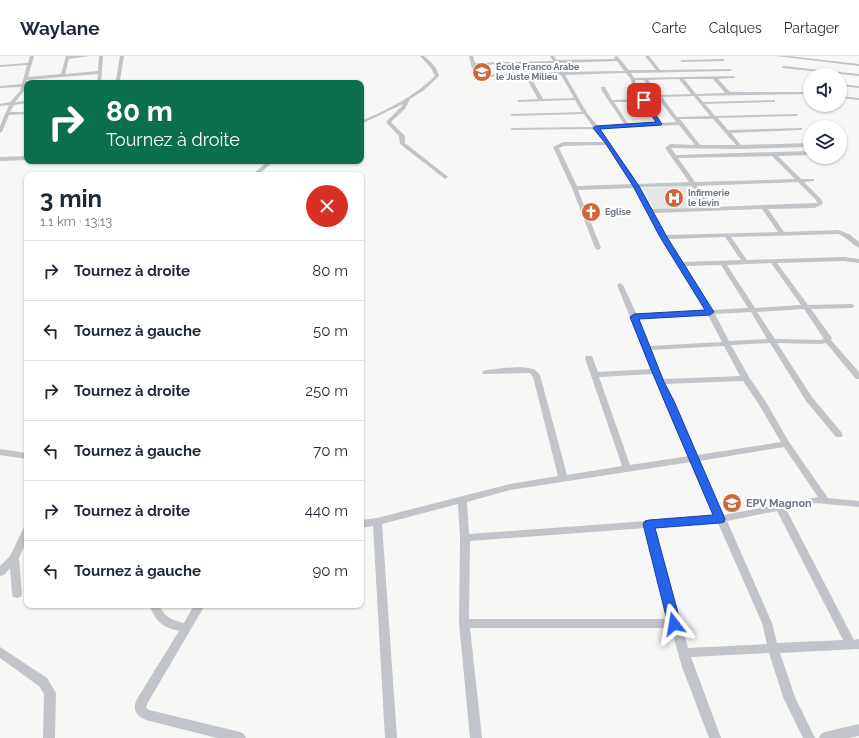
<!DOCTYPE html>
<html lang="fr">
<meta charset="utf-8">
<style>
body{margin:0;font-family:Raleway,sans-serif;background:#f2f2f3;color:#1f2937;height:100vh;display:flex;flex-direction:column;font-size:15px;white-space:nowrap}
*{box-sizing:border-box;margin:0}
p{font-size:13px;color:#747a83}
.icon{flex:none;width:22px;height:22px;fill:none;stroke:currentColor;stroke-width:2;stroke-linecap:round;stroke-linejoin:round}
.map{position:relative;flex:1;overflow:hidden}
.drawer{position:absolute;left:24px;top:116px;width:340px;height:436px;display:flex;flex-direction:column;background:#fff;border-radius:8px;box-shadow:0 1px 3px #0004}
.drawer>*{flex:none}
.hud{position:absolute;left:24px;top:24px;width:340px;height:84px;border-radius:8px;box-shadow:0 1px 3px #0004;background:#0b6e4f;color:#fff;overflow:hidden}
.buttons{position:absolute;left:803px;top:12px;display:grid;gap:8px}
.buttons a{display:grid;place-items:center;width:44px;height:44px;border-radius:50%;background:#fff;box-shadow:0 1px 3px #0004;font-size:20px}
.pin{position:absolute;display:grid;place-items:center;width:34px;height:34px;color:#fff;margin:-17px;border-radius:8px;box-shadow:0 2px 6px #0006}
.me{position:absolute;width:44px;margin:-22px;rotate:346deg;stroke-linejoin:round;filter:drop-shadow(0 0 3px #0008)}
.turn{display:flex;align-items:center;gap:14px;height:84px;padding:0 16px;font-size:18px}
.turn .icon{width:52px;height:52px;stroke-width:2.5}
.turn b{display:block;font-size:28px;line-height:34px}
.round{display:grid;place-items:center;flex:none;width:42px;height:42px;border-radius:21px;background:#f2f2f3}
.summary{display:flex;align-items:center;justify-content:space-between;height:68px;padding:0 16px}
h1{font-size:24px;font-weight:700;line-height:30px}
ul{padding:0;list-style:none}
li{display:flex;align-items:center;gap:12px;height:60px;padding:0 16px;border-top:1px solid #e0e1e3}
li div{flex:1}
li b{display:block;font-size:15px}
li em{font-style:normal}
header{display:flex;align-items:center;gap:24px;box-sizing:border-box;height:56px;padding:0 20px;background:#fff;border-bottom:1px solid #e0e1e3}
header strong{font-size:19px}
nav{display:flex;gap:22px;margin-inline-start:auto;font-size:14px}
.map>svg:first-child{display:block}
</style>
<header>
<strong>Waylane</strong>
<nav><a>Carte</a><a>Calques</a><a>Partager</a></nav>
</header>
<div class="map">
<svg width="859" height="682" viewBox="0 0 859 682">
<rect width="100%" height="100%" fill="#f7f7f5"/>
<path fill="#e5e6e5" d="M692 130 707 152 655 153 642 132Z"/>
<g fill="none" stroke-linecap="round" stroke-linejoin="round">
<path fill="#c1c4c8" fill-rule="evenodd" d="M30 0H34L28 21 61 18 66 0H89L69 3 65 18 98 15 99 0H103L101 27H97L98 18 27 24 24 35 15 46 27 45V47L14 49 10 56H27V58L9 59 2 76 0 77V70L9 49 0 50V48L10 46 20 35 21 31 0 32V30L22 28 27 9 0 11V9L28 7Z
M120 0H124L120 24 118 25 116 24Z
M420 0H424C431 6 437 11 439 20L424 34 410 43 405 53 391 66 405 80V87L447 120 448 121 445 123 400 88 399 80 386 66 401 51 403 48 361 68V65C387 54 415 40 435 20L431 12Z
M469 0H473L475 7 553 5 550 0H554L557 4 615 3 614 1 617 0 629 14H656L645 0H649L660 14 730 13 732 14 730 15 631 17 634 22 733 20 735 21V22L718 23 730 36H810V38L698 40 703 46 775 44V46H773L705 48 715 60 798 58V59L796 60 718 62 728 74 801 72 803 73 801 74 731 77 741 89 810 87V91L740 93 671 92 676 99 810 95V99L778 100 801 123H814V125L804 126 821 143 823 148 815 152 768 153 784 176 838 174 849 178 859 186V192C851 188 847 181 838 178L731 181 747 204 844 201 859 203V207L844 205 777 207 808 249 852 248 855 250 852 252 811 253 832 282 831 284 859 316V323H856L826 287 821 288 777 287 812 341 842 377 843 379 842 381H836L806 345 770 287 731 289 749 321 766 346 789 386 828 442 859 445V451L815 447 786 453 854 584 859 583V593L780 597 795 641 815 682H803L783 641 769 597 691 601 721 682H709L682 611 671 572H470L482 682H470L459 567 460 482 458 448 382 468 397 682H385L373 470 361 472V464L377 462 510 428 558 420 533 321 530 317 483 318 482 316 486 314C499 313 520 309 533 313 536 314 538 317 540 319L567 419 622 410 585 302 586 300H592L598 316 651 313 617 229 620 227 623 229 637 259 706 255 661 181 634 132 578 134 601 192 598 194 595 192 572 132 553 91 563 86H604L595 73 512 74 510 73 512 72 593 71 584 58 512 60 510 59 512 58 582 56 575 44 518 46V44H520L538 43 525 20 478 21 472 12ZM617 5 624 15 564 16 558 7ZM554 7 559 16 481 19 475 9ZM626 17 631 23 633 32 640 43 612 44 605 31H601L602 35 625 69 598 70 587 57 565 19ZM561 19 574 42 543 43 530 20ZM679 23 691 38 660 39 648 24ZM684 23H713L725 37 696 38ZM635 24H644L658 43H645L637 32ZM694 40 710 60 677 61 662 41ZM660 45 676 66 661 67 646 46ZM614 46H642L656 67 629 69ZM680 63H713L736 89H700ZM679 69 695 89 670 88 665 92 689 126 638 128 600 73ZM606 89 632 128 577 130 559 92 564 90ZM772 100 795 123 695 126 678 102ZM798 126 816 144 817 147 713 151 697 130ZM692 130 707 152 652 153 640 131ZM762 153 778 176 666 179 654 157ZM725 181 741 204 683 206 668 183ZM771 207 801 249 755 252 727 209ZM721 209 748 252 712 254 685 210ZM804 253 824 283 820 284 775 283 757 256ZM751 256 767 283 729 285 715 258ZM708 259 722 286 649 290 638 263ZM724 290 740 320 663 323 651 294ZM653 318 689 400 630 409 599 321ZM743 325 758 347 781 386 697 399 665 328ZM784 391 818 441 724 459 699 405ZM691 406 715 460 469 478 467 446 510 434ZM777 455 843 584 777 587 772 567 727 465ZM718 467 762 567 767 588 688 592 655 471ZM645 472 669 563H469L470 485Z
M776 0H789L859 8V10Z
M723 3H724V5L682 6 680 5 682 4Z
M784 10 859 18V20L782 12V11Z
M840 28 859 30V32L840 30Z
M840 40 859 42V44L840 42Z
M27 100V104L0 105V101Z
M268 105H274L258 119H252Z
M0 393 27 397V403L0 399Z
M27 470V484L19 502 22 538 21 541 17 542 13 541 12 538 10 512 4 519 0 520V510L10 500 24 471Z
M149 549H159C165 561 171 564 184 567L194 549H205L147 648 146 652 149 654 240 676 244 678 246 682H217L146 664C136 660 132 653 137 643L179 575C160 570 157 566 149 549Z
M0 591 47 622 56 637 55 682H43L44 638 39 630 0 602Z
M859 668V680L849 682H819L821 678 825 676Z"/>
</g>
<path fill="#2563eb" stroke="#184099" d="M644 43H645L662 68 661 69 600 73 639 130 667 181 714 256 710 259 639 263 664 326 674 345 725 463 724 466 720 467 655 472 681 568 679 572 674 574 670 572 668 568 643 468 645 465 649 464 713 459C685 393 656 328 630 261L634 258 705 254 660 181 633 130 606 88 593 72 596 70 656 66 641 44Z"/>
<defs>
<symbol id="school-disc" viewBox="-11 -11 22 22"><circle r="9.5" fill="#cf673c" stroke="#fff"/><path d="M0-5L7-2L0 1L-7-2ZM-4 1L0 2.5L4 1V4Q0 6-4 4Z" fill="#fff"/></symbol>
<symbol id="hospital-disc" viewBox="-11 -11 22 22"><circle r="9.5" fill="#cf673c" stroke="#fff"/><path d="M-5-5h3v3.5h4V-5h3V5h-3V1.5h-4V5h-3Z" fill="#fff"/></symbol>
<symbol id="church-disc" viewBox="-11 -11 22 22"><circle r="9.5" fill="#cf673c" stroke="#fff"/><path d="M-1.2-6h2.4v3.5h3.3v2.4h-3.3V6h-2.4V-.1h-3.3v-2.4h3.3Z" fill="#fff"/></symbol>
</defs>
<g fill-rule="evenodd">
<use href="#school-disc" x="471" y="5" width="22" height="22"/>
<use href="#hospital-disc" x="663" y="131" width="22" height="22"/>
<use href="#church-disc" x="580" y="145" width="22" height="22"/>
<use href="#school-disc" x="721" y="436" width="22" height="22"/>
</g>
<g text-anchor="middle" dominant-baseline="central" stroke-width="4" stroke-linejoin="round" paint-order="stroke">
<g font-size="9" font-weight="bold" fill="#6a7682" stroke="#fff" text-anchor="start">
<text x="496" y="11">École Franco Arabe<tspan x="496" dy="10">le Juste Milieu</tspan></text>
<text x="688" y="137">Infirmerie<tspan x="688" dy="10">le levin</tspan></text>
<text x="605" y="156">Eglise</text>
</g>
<g font-size="11" font-weight="bold" fill="#6a7682" stroke="#fff" text-anchor="start">
<text x="746" y="447">EPV Magnon</text>
</g>
</g>
</svg>
<div class="buttons">
<a><svg class="icon" aria-label="sound" viewBox="0 0 24 24"><path d="M4 9h4l5-4v14l-5-4H4zM17 9q2 3 0 6"/></svg></a>
<a><svg class="icon" aria-label="layers" viewBox="0 0 24 24"><path d="M12 4l9 5-9 5-9-5zM3 14l9 5 9-5"/></svg></a>
</div>
<div class="pin" style="left:644px;top:44px;background:#d93025"><svg class="icon" aria-label="arrive" viewBox="0 0 24 24"><path d="M6 21V4h12l-3 4 3 4H6"/></svg></div>
<svg class="me" style="left:674px;top:568px" viewBox="-20 -20 40 40"><path d="M0-17L14 15 0 8-14 15z" fill="#2563eb" stroke="#fff" stroke-width="4"/></svg>
<div class="hud">
<div class="turn"><svg class="icon" aria-label="right" viewBox="0 0 24 24"><path d="M7 20v-9h11M14 6l5 5-5 5"/></svg><div><b>80 m</b>Tournez à droite</div></div>
</div>
<section class="drawer">
<div class="summary"><div><h1>3 min</h1><p>1.1 km · 13:13</p></div><a class="round" style="background:#d93025;color:#fff"><svg class="icon" aria-label="close" viewBox="0 0 24 24"><path d="M6 6l12 12M18 6L6 18"/></svg></a></div>
<ul>
<li><svg class="icon" aria-label="right" viewBox="0 0 24 24"><path d="M7 20v-9h11M14 6l5 5-5 5"/></svg><div><b>Tournez à droite</b></div><em>80 m</em></li>
<li><svg class="icon" aria-label="left" viewBox="0 0 24 24"><path d="M17 20v-9H6M10 6l-5 5 5 5"/></svg><div><b>Tournez à gauche</b></div><em>50 m</em></li>
<li><svg class="icon" aria-label="right" viewBox="0 0 24 24"><path d="M7 20v-9h11M14 6l5 5-5 5"/></svg><div><b>Tournez à droite</b></div><em>250 m</em></li>
<li><svg class="icon" aria-label="left" viewBox="0 0 24 24"><path d="M17 20v-9H6M10 6l-5 5 5 5"/></svg><div><b>Tournez à gauche</b></div><em>70 m</em></li>
<li><svg class="icon" aria-label="right" viewBox="0 0 24 24"><path d="M7 20v-9h11M14 6l5 5-5 5"/></svg><div><b>Tournez à droite</b></div><em>440 m</em></li>
<li><svg class="icon" aria-label="left" viewBox="0 0 24 24"><path d="M17 20v-9H6M10 6l-5 5 5 5"/></svg><div><b>Tournez à gauche</b></div><em>90 m</em></li>
</ul>
</section>
</div>
